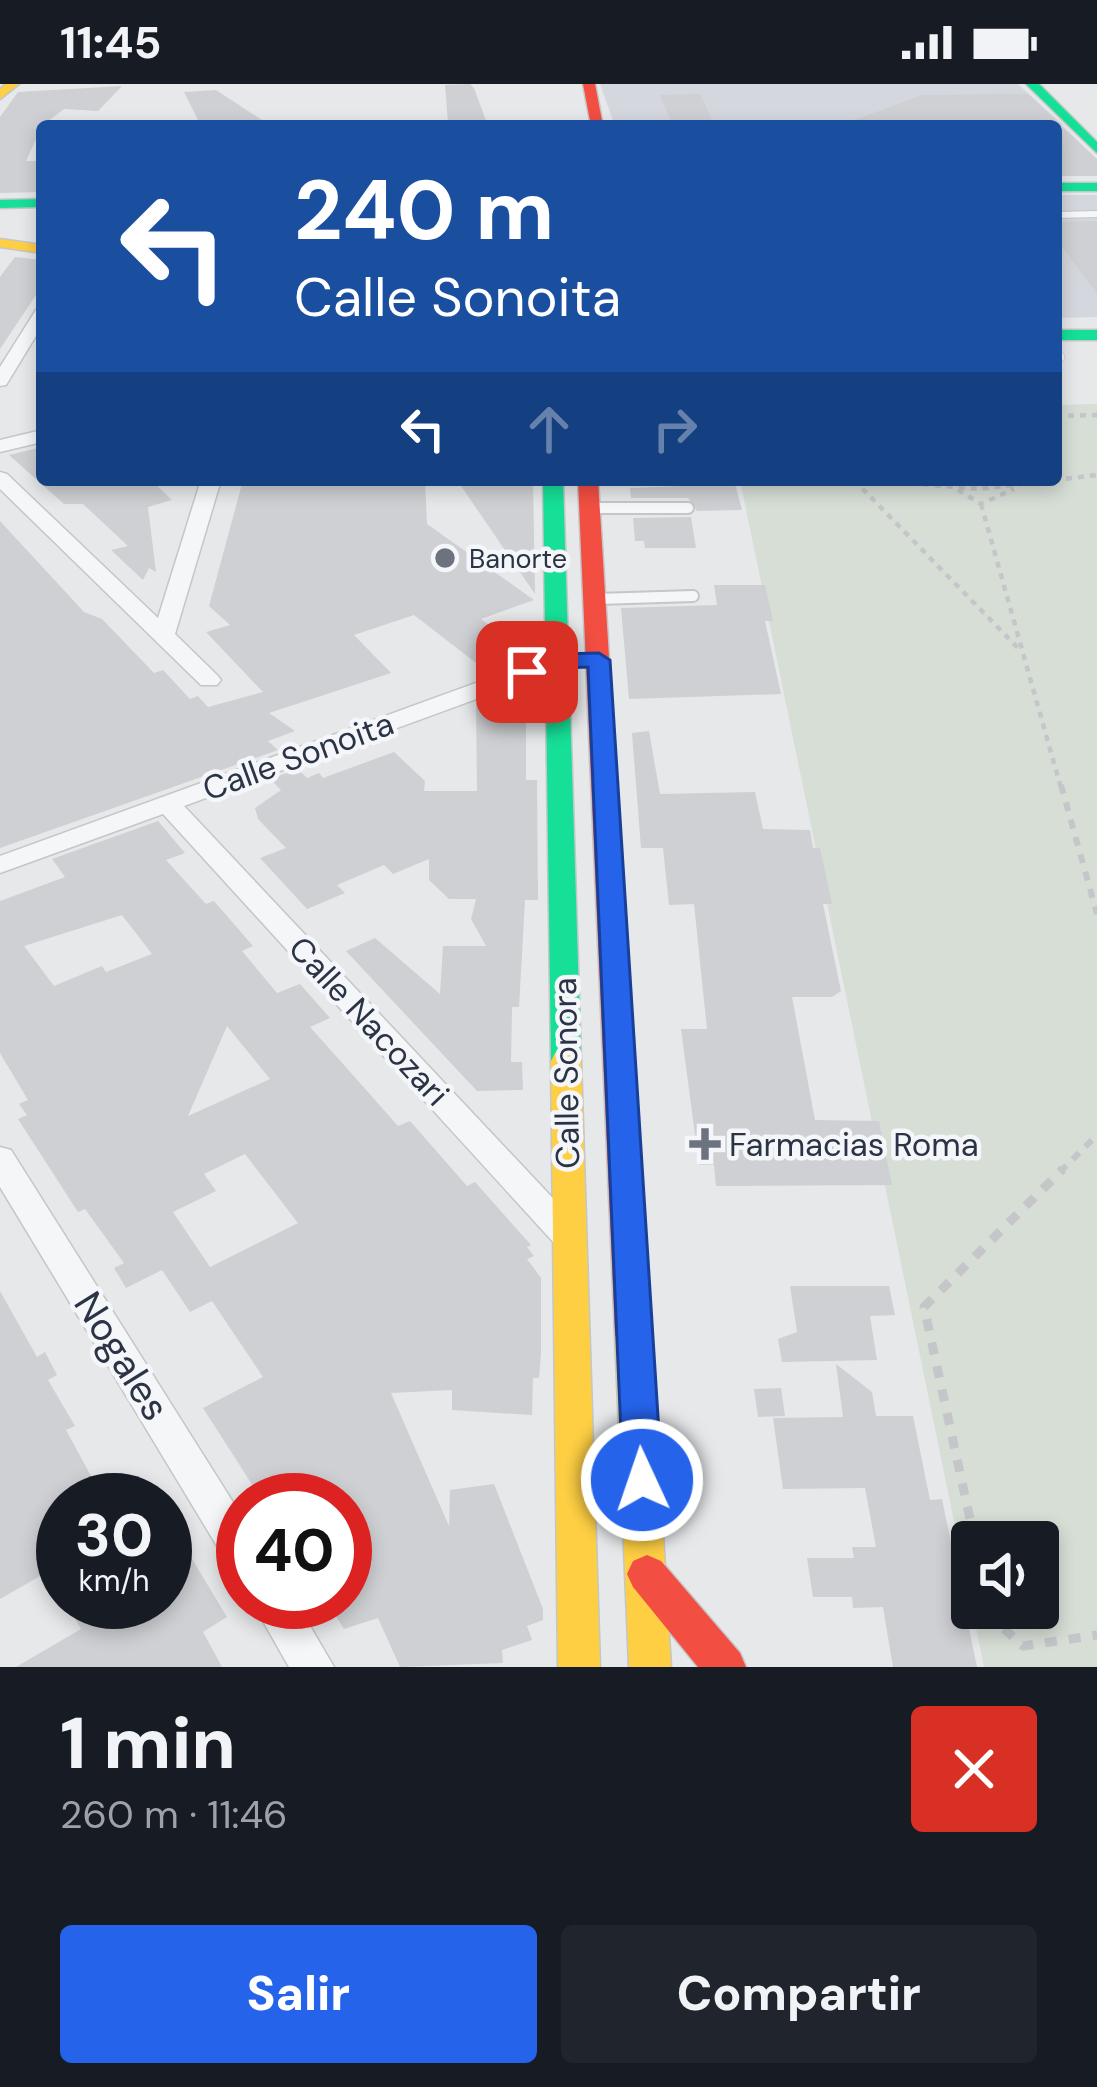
<!DOCTYPE html>
<html lang="es">
<meta charset="utf-8">
<style>
body{margin:0;font-family:"DM Sans",sans-serif;background:#20242c;color:#f1f3f6;height:100vh;display:flex;flex-direction:column;font-size:45px;white-space:nowrap}
*{box-sizing:border-box;margin:0}
p{font-size:39px;color:#9ea1a6}
.icon{flex:none;width:66px;height:66px;fill:none;stroke:currentColor;stroke-width:2;stroke-linecap:round;stroke-linejoin:round}
.map{position:relative;height:1583px;overflow:hidden}
.side{display:flex;flex-direction:column;background:#171b24;flex:1}
.side>*{flex:none}
.guide{position:absolute;left:36px;top:36px;width:1026px;height:366px;border-radius:12px;box-shadow:0 6px 18px #0003;background:#1a4fa0;color:#fff;overflow:hidden}
.controls{position:absolute;left:951px;top:1437px;display:grid;gap:24px}
.controls a{display:grid;place-items:center;width:108px;height:108px;border-radius:12px;background:#171b24;box-shadow:0 6px 18px #0003;font-size:60px}
.speed{position:absolute;left:36px;top:1389px;display:flex;gap:24px;font-size:60px;font-weight:700;text-align:center}
.speed>*{display:grid;place-content:center;width:156px;height:156px;border-radius:50%;background:#171b24;box-shadow:0 6px 18px #0003;line-height:1}
.speed small{font-size:30px;font-weight:400}
.speed .limit{border:18px solid #d22;background:#fff;color:#111}
.pin{position:absolute;display:grid;place-items:center;width:102px;height:102px;color:#fff;margin:-51px;border-radius:24px;box-shadow:0 6px 18px #0006}
.me{position:absolute;width:132px;margin:-66px;rotate:357deg;stroke-linejoin:round;filter:drop-shadow(0 0 9px #0008)}
.turn{display:flex;align-items:center;gap:42px;height:252px;padding:0 60px;font-size:54px}
.turn .icon{width:156px;height:156px;stroke-width:2.5}
.turn b{display:block;font-size:84px;line-height:102px}
.lanes{display:flex;align-items:center;height:114px;padding:0 60px;background:#0003;justify-content:center;gap:60px;direction:ltr}
.lanes .off{opacity:.35}
.round{display:grid;place-items:center;flex:none;width:126px;height:126px;border-radius:12px;background:#20242c}
.head{display:flex;align-items:center;justify-content:space-between;height:204px;padding:0 60px}
h1{font-size:72px;font-weight:800;line-height:90px}
.primary-button{display:flex;gap:24px;margin-top:auto;padding:24px 60px}
.primary-button a{flex:1;height:138px;border-radius:12px;background:#2563eb;color:#fff;font-size:48px;font-weight:800;line-height:138px;text-align:center}
.primary-button a+a{background:#20242c;color:#f1f3f6}
.status{display:flex;justify-content:space-between;align-items:center;height:84px;padding:0 60px;background:#171b24;direction:ltr}
.status svg{height:33px;fill:currentColor}
.map>svg:first-child{display:block}
</style>
<div class="status"><b>11:45</b><svg viewBox="0 0 49 12"><path d="M0 12V9h3v3zM5 12V6h3v6zM10 12V3h3v9zM15 12V0h3v12zM26 1h20v11H26zM47 4h2v5h-2z"/></svg></div>
<div class="map">
<svg width="1097" height="1583" viewBox="0 0 1097 1583">
<rect width="100%" height="100%" fill="#e6e8ea"/>
<path fill="#d4d7dd" d="M600 0H1018L1063 41 615 42Z
M1056 111H1097V233L1056 234Z"/>
<path fill="#d6ded6" fill-rule="evenodd" d="M1097 320V1583H984L740 396H1056V321ZM972 1458H1038V1524H972Z"/>
<path fill="#ced0d3" fill-rule="evenodd" d="M470 0 474 4 488 42 448 39 445 1Z
M122 2 98 27 64 25 42 42 26 77H42V108L0 109V33L18 8Z
M216 6 271 42H201L184 8Z
M700 10 715 42H673L660 11Z
M1028 10 1097 75V92H1056V38L852 37 922 11Z
M1097 137V210L1056 155V138Z
M15 173 42 176V202L0 265V193Z
M38 364 42 396H151L172 416 148 423 156 488 149 484 143 496 111 466 128 462 83 420H64L9 371Z
M243 396H425L427 440 534 516 481 535 533 573 489 589 414 531 354 551 391 589 269 629 295 647 268 657 278 666 0 764V437L84 528 102 535 154 589 163 586 190 615 198 612 208 623 263 608 206 548 230 541 209 522Z
M457 396H533L535 510Z
M735 400 742 426 697 427 688 414H631L630 404Z
M691 433 696 464H645L644 457H635L633 434Z
M714 501H765L773 537H765L781 610 629 615 621 524 717 521Z
M511 607 526 612V696H537L538 816H525L519 923H512L511 978H522L523 1006 477 1007 346 867 375 854 440 910 443 862H486L471 835 476 815H449L429 796V775L393 790 384 781 337 801 345 809 307 825 260 774 286 764 258 735 255 724 281 706 270 695 298 685 307 694 319 689 323 694 394 668 425 697 424 707H477L476 620Z
M649 647 660 710 755 708 763 745 810 746 813 764H820L832 820H823L841 907 832 913H792L815 1036 879 1037 892 1101 716 1102 714 1081H699L681 945H707L694 820 669 821 663 764H641L632 649Z
M158 737 185 769 166 776 206 820 214 817 253 862 242 867 277 909 300 900 330 934 310 943 344 981 398 1042 410 1037 467 1102 475 1098 531 1161 527 1163 534 1172 527 1175 541 1194V1270L539 1294H533L532 1331 452 1326V1306L391 1309 449 1442 450 1406 494 1400 543 1525V1536L527 1542 532 1556 502 1566 503 1579 400 1583 378 1534 344 1545 327 1518H345V1416H262L203 1324 263 1293 212 1217 190 1228 162 1186 126 1204 114 1184 124 1179 85 1125 78 1128 18 1035 27 1031 19 1020 28 1016 0 969V817L65 793 52 775ZM122 831 152 870 106 888 102 882 54 902 24 862ZM227 942 270 995 188 1032ZM245 1070 298 1139 210 1183 173 1128 216 1107 204 1090Z
M790 1202H889L895 1231 870 1232 877 1276 782 1278 778 1255 797 1248Z
M0 1207 37 1273 45 1268 57 1291 48 1296 75 1342 66 1346 104 1416H63V1479L0 1515Z
M836 1280 872 1308 876 1332H913L930 1416 942 1415 977 1583H893L883 1523 853 1524 852 1513H813L807 1474H854L852 1463H876L865 1404 783 1405 773 1334 843 1333Z
M781 1304 785 1332 758 1333 754 1305Z
M165 1430 227 1533 203 1548 222 1583H16L81 1545 66 1518H165Z"/>
<g fill="none" stroke-linecap="round" stroke-linejoin="round">
<defs>
<path id="lane-far2" d="M1056 131 1097 130"/>
<path id="lane-far1" d="M1056 267 1060 273"/>
<path id="lane" d="M590 424H688
M597 515 693 512"/>
<path id="street" d="M42 224V242L6 301 0 302V283L36 226Z
M42 346V358L0 368V356Z
M0 388 7 390 158 534 201 396H221L175 550 217 591 221 596 217 601H201L0 405Z
M599 569 607 571V581L561 584 184 722 579 1142 584 1151 579 1160 567 1164 555 1160 163 730 0 789V772L550 572Z
M0 1063 11 1066 243 1434V1487L229 1482 0 1103Z
M252 1518H296L334 1583H289Z"/>
<path id="fast" d="M1026 0H1039L1097 58V69Z
M1056 99H1097V107H1056Z
M42 115V123L0 124V116Z
M1056 246H1097V256H1056Z
M543 396H563L581 977 577 985H555L551 977Z"/>
<path id="slow" d="M6 0H19L0 15V5Z
M0 155 42 161V169L0 163Z
M566 966 577 969 581 977 600 1583H558L551 977 555 969Z
M633 1236 646 1241 651 1251 671 1583H629L615 1251 620 1241Z"/>
<path id="jam" d="M583 0H595L603 42H591Z
M578 396H598L651 1251 646 1261 633 1266 620 1261 615 1251Z
M647 1471 661 1477 740 1569 746 1583H698L633 1503 627 1490 633 1477Z"/>
</defs>
<use href="#lane-far2" stroke="#c4c6c8" stroke-width="8"/>
<use href="#lane-far1" stroke="#c4c6c8" stroke-width="10"/>
<use href="#lane" stroke="#c4c6c8" stroke-width="14"/>
<use href="#street" stroke="#c4c6c8" stroke-width="3"/>
<use href="#fast" stroke="#c4c6c8" stroke-width="3"/>
<use href="#slow" stroke="#c4c6c8" stroke-width="3"/>
<use href="#jam" stroke="#c4c6c8" stroke-width="3"/>
<path stroke="#c5c6ca" stroke-width="4.5" stroke-dasharray="6 6" stroke-linecap="butt" d="M1056 332 1097 331
M854 396 1019 565
M875 396 979 405 1097 391
M958 406 981 420 1014 405
M981 420 1061 704"/>
<path stroke="#c5c6ca" stroke-width="6" stroke-dasharray="9 9" stroke-linecap="butt" d="M1061 701 1097 830
M1060 1088 1097 1051"/>
<path stroke="#c5c6ca" stroke-width="9" stroke-dasharray="12 12" stroke-linecap="butt" d="M975 1458 924 1223 1063 1085
M992 1524 1002 1543 1023 1562 1097 1551"/>
<use href="#lane-far2" stroke="#f5f6f7" stroke-width="6"/>
<use href="#lane-far1" stroke="#f5f6f7" stroke-width="9"/>
<use href="#lane" stroke="#f5f6f7" stroke-width="10"/>
<use href="#street" fill="#f5f6f7" fill-rule="evenodd"/>
<use href="#fast" fill="#16e098" fill-rule="evenodd"/>
<use href="#slow" fill="#ffcf43" fill-rule="evenodd"/>
<use href="#jam" fill="#f24e42" fill-rule="evenodd"/>
</g>
<path fill="#2563eb" stroke="#184099" stroke-width="3" d="M599 569 610 576 662 1396 656 1408 642 1413 628 1408 623 1396 588 583 561 584 527 595 516 588 558 570Z"/>
<g fill="#6c737f" stroke="#f4f6f9" stroke-width="4.5">
<circle cx="445" cy="474" r="12"/>
<path d="M699 1042h12v12h12v12h-12v12h-12v-12h-12v-12h12z"/>
</g>
<g text-anchor="middle" dominant-baseline="central" stroke-width="9" stroke-linejoin="round" paint-order="stroke">
<g font-size="27" fill="#2b3445" stroke="#f4f6f9" text-anchor="start">
<text x="469" y="474">Banorte</text>
</g>
<g font-size="33" fill="#2b3445" stroke="#f4f6f9">
<text transform="translate(298 672) rotate(-20)">Calle Sonoita</text>
<text transform="translate(369 937) rotate(47)">Calle Nacozari</text>
<text transform="translate(566 989) rotate(-91)">Calle Sonora</text>
</g>
<g font-size="33" fill="#2b3445" stroke="#f4f6f9" text-anchor="start">
<text x="729" y="1060">Farmacias Roma</text>
</g>
<g font-size="39" fill="#2b3445" stroke="#f4f6f9">
<text transform="translate(122 1272) rotate(58)">Nogales</text>
</g>
</g>
</svg>
<div class="controls">
<a><svg class="icon" aria-label="sound" viewBox="0 0 24 24"><path d="M4 9h4l5-4v14l-5-4H4zM17 9q2 3 0 6"/></svg></a>
</div>
<div class="speed"><div>30<small>km/h</small></div><div class="limit">40</div></div>
<div class="pin" style="left:527px;top:588px;background:#d93025"><svg class="icon" aria-label="arrive" viewBox="0 0 24 24"><path d="M6 21V4h12l-3 4 3 4H6"/></svg></div>
<svg class="me" style="left:642px;top:1396px" viewBox="-20 -20 40 40"><circle r="17" fill="#2563eb" stroke="#fff" stroke-width="3"/><path d="M0-11L8 9 0 5-8 9z" fill="#fff"/></svg>
<div class="guide">
<div class="turn"><svg class="icon" aria-label="left" viewBox="0 0 24 24"><path d="M17 20v-9H6M10 6l-5 5 5 5"/></svg><div><b>240 m</b>Calle Sonoita</div></div>
<div class="lanes"><svg class="icon" aria-label="left" viewBox="0 0 24 24"><path d="M17 20v-9H6M10 6l-5 5 5 5"/></svg><svg class="icon off" aria-label="ahead" viewBox="0 0 24 24"><path d="M12 20V5M6 11l6-6 6 6"/></svg><svg class="icon off" aria-label="right" viewBox="0 0 24 24"><path d="M7 20v-9h11M14 6l5 5-5 5"/></svg></div>
</div>
</div>
<section class="side">
<div class="head"><div><h1>1 min</h1><p>260 m · 11:46</p></div><a class="round" style="background:#d93025;color:#fff"><svg class="icon" aria-label="close" viewBox="0 0 24 24"><path d="M6 6l12 12M18 6L6 18"/></svg></a></div>
<div class="primary-button"><a>Salir</a><a>Compartir</a></div>
</section>
